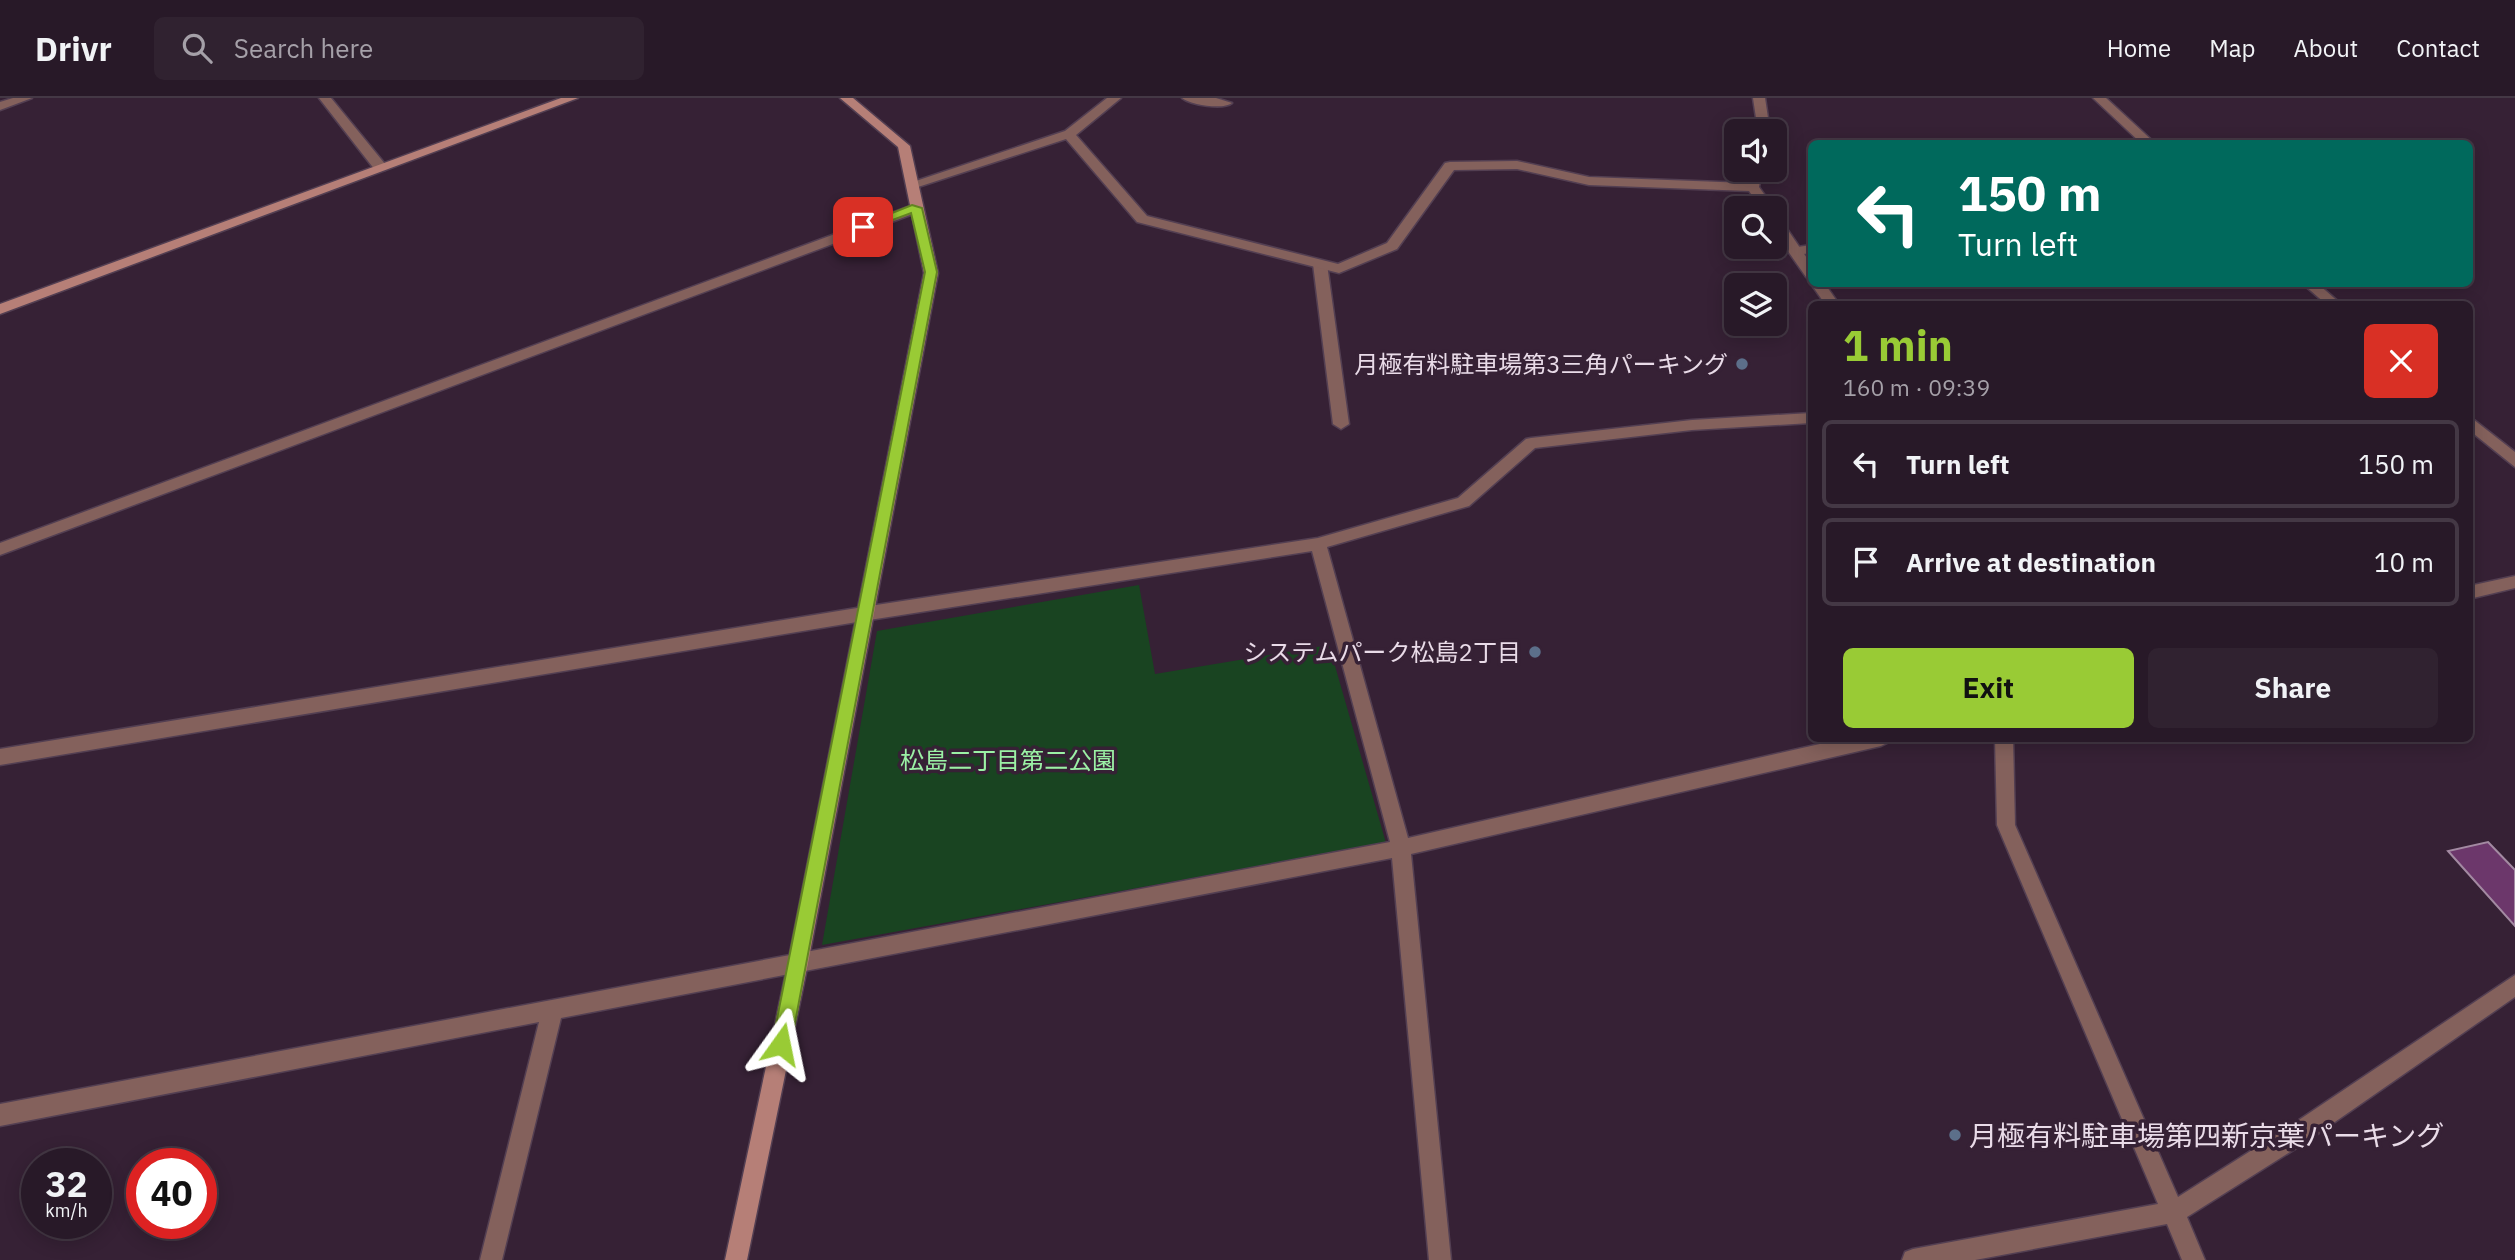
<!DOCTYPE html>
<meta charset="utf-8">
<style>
body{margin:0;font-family:"IBM Plex Sans","Noto Sans JP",sans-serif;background:#302230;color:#f1f3f6;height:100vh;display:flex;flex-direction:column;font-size:26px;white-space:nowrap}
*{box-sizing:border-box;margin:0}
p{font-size:23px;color:#a5a0a8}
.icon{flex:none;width:38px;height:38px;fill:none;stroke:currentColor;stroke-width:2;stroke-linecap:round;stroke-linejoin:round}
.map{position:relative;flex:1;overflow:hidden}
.details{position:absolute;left:1808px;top:203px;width:665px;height:441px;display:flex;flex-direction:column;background:#281928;border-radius:10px;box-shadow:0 4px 18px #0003,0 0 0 2px #443845}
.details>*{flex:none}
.guide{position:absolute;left:1808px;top:42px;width:665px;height:147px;border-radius:10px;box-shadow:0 4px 18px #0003,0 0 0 2px #443845;background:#00695c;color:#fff;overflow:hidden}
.fabs{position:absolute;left:1724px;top:21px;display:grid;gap:14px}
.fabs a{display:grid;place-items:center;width:63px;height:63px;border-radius:10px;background:#281928;box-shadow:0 4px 18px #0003,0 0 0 2px #443845;font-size:35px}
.speed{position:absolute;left:21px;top:1050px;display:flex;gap:14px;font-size:35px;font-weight:700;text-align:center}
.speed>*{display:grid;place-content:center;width:91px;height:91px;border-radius:50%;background:#281928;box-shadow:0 4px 18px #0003,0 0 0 2px #443845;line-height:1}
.speed small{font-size:18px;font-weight:400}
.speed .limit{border:10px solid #d22;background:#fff;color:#111}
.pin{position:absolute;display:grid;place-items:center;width:60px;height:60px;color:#fff;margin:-30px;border-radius:14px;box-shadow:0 4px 10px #0006}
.me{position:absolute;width:77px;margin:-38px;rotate:12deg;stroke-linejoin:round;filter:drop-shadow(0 0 5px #0008)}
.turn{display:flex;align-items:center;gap:24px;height:147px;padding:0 35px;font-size:32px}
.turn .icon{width:91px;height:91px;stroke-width:2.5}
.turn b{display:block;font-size:49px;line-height:60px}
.round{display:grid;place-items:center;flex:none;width:74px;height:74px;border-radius:10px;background:#302230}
.summary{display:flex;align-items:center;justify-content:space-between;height:119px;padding:0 35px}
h1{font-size:42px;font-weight:700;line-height:52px;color:#99cb35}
.primary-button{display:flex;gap:14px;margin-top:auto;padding:14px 35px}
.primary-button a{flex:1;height:80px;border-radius:10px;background:#99cb35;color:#111;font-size:28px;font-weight:700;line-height:80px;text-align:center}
.primary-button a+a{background:#302230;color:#f1f3f6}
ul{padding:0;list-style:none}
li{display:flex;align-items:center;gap:21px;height:88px;margin:0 14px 10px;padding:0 21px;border:4px solid #443845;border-radius:10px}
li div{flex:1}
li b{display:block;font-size:26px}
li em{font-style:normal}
header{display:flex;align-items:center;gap:42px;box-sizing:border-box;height:98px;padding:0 35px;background:#281928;border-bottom:2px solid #443845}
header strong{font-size:33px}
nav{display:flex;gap:38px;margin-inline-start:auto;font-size:24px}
.search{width:490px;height:63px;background:#302230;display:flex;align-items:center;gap:18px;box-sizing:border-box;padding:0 24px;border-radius:10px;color:#a5a0a8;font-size:26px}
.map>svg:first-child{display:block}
</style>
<header>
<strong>Drivr</strong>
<div class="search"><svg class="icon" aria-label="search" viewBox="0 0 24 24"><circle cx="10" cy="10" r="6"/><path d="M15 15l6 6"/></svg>Search here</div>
<nav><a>Home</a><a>Map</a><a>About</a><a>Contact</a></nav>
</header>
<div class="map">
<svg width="2515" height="1162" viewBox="0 0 2515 1162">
<rect width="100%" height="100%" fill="#362135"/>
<path fill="#194421" d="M1139 487 1155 576 1329 547 1386 745 822 847 877 533Z"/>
<path fill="#6c376b" stroke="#a38aa2" stroke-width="2" d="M2488 744 2515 772V828L2448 753Z"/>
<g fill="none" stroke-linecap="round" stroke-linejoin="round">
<defs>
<path id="lane" d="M1182 0H1216L1232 5C1223 12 1191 7 1182 0Z
M1811 147V155L1796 157 1789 153 1791 150Z
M1320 162 1327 166 1349 326 1341 331 1333 326 1313 166Z"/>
<path id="street" d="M13 0H32L0 12V4Z
M319 0H331L385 66V72H375Z
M1107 0H1121L1076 37 1147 118 1338 166 1387 145 1445 65 1450 64 1517 63 1589 79 1747 85 1750 72H1762L1759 89 1774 110H1761L1749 93 1589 87 1517 71 1454 72 1397 151 1339 175 1137 124 1066 41 918 89 913 90 907 86 1065 33Z
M1753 0H1765L1770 33H1758Z
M2093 0H2106L2156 46H2142Z
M916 106 921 107V113L0 457V445Z
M1774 118 1779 119 1811 166V180L1806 179 1774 133Z
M1811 186H1825L1839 206H1825Z
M2303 186H2318L2341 206H2326Z
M1811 315V325L1692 332 1535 350 1469 408 1327 449 1408 740 1846 640H1890L1887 645 1881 648 1411 756 1451 1162H1429L1392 760 561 920 502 1162H480L539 924 0 1028V1006L1390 744 1312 453 863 523 0 667V651L863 509 1318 440 1458 400 1526 341 1531 340 1692 322Z
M2469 318 2515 354V369L2469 332Z
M2515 478V490L2469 501V488Z
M1995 640H2013L2015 727 2178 1099 2290 1028 2515 877V899L2306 1044 2187 1119 2205 1162H2182L2167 1126 1975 1162H1902L1905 1154 1913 1151 2158 1106 1997 727Z"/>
<path id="secondary" d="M561 0H578L0 216V206Z
M840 0H853L910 48 938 175 808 865 747 1162H725L788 865 924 175 898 49Z"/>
</defs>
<use href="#lane" stroke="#533f52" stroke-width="3"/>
<use href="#street" stroke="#533f52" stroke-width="3"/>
<use href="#secondary" stroke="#533f52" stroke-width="3"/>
<use href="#lane" fill="#84615c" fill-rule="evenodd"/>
<use href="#street" fill="#84615c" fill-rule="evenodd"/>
<use href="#secondary" fill="#b67f77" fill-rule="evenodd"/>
</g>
<path fill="#99cb35" stroke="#638422" stroke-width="2" d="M912 107 922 110 937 174 791 946 788 952 781 955 774 952 772 946 925 174 911 115 863 133 857 129Z"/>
<g fill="#5c6f8a" stroke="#362135" stroke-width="2.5">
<circle cx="1742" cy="266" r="7"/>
<circle cx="1535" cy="554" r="7"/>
<circle cx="1955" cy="1037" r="7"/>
</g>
<g text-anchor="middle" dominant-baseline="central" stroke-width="7" stroke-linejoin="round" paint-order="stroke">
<g font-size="24" fill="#e9dbe8" stroke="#362135" text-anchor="end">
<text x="1728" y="266">月極有料駐車場第3三角パーキング</text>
<text x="1521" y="554">システムパーク松島2丁目</text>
</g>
<g font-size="24" fill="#9bf1a5" stroke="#362135">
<text x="1008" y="662">松島二丁目第二公園</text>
</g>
<g font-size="28" fill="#e9dbe8" stroke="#362135" text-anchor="start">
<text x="1969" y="1037">月極有料駐車場第四新京葉パーキング</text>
</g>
</g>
</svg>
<div class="fabs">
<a><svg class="icon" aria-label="sound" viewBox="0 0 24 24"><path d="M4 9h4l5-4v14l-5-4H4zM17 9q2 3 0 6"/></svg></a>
<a><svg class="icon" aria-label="search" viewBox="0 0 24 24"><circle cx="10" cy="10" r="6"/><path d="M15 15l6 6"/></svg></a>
<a><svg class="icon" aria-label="layers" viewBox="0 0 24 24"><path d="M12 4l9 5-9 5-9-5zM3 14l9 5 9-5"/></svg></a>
</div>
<div class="speed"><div>32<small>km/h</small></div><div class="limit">40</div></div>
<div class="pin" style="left:863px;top:129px;background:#d93025"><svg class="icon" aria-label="arrive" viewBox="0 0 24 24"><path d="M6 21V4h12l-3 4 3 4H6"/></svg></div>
<svg class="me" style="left:781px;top:946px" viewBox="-20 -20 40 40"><path d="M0-17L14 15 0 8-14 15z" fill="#99cb35" stroke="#fff" stroke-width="4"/></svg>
<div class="guide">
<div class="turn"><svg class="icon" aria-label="left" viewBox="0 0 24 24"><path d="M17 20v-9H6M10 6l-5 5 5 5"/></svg><div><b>150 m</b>Turn left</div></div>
</div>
<section class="details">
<div class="summary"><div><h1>1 min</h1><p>160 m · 09:39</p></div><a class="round" style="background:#d93025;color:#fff"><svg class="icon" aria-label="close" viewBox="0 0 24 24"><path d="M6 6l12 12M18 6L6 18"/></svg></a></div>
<ul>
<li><svg class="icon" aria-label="left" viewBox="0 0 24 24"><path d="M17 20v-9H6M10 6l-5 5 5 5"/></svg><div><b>Turn left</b></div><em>150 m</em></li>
<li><svg class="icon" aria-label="arrive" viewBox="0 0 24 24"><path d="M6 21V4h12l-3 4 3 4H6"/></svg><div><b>Arrive at destination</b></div><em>10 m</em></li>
</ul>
<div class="primary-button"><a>Exit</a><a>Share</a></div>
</section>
</div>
